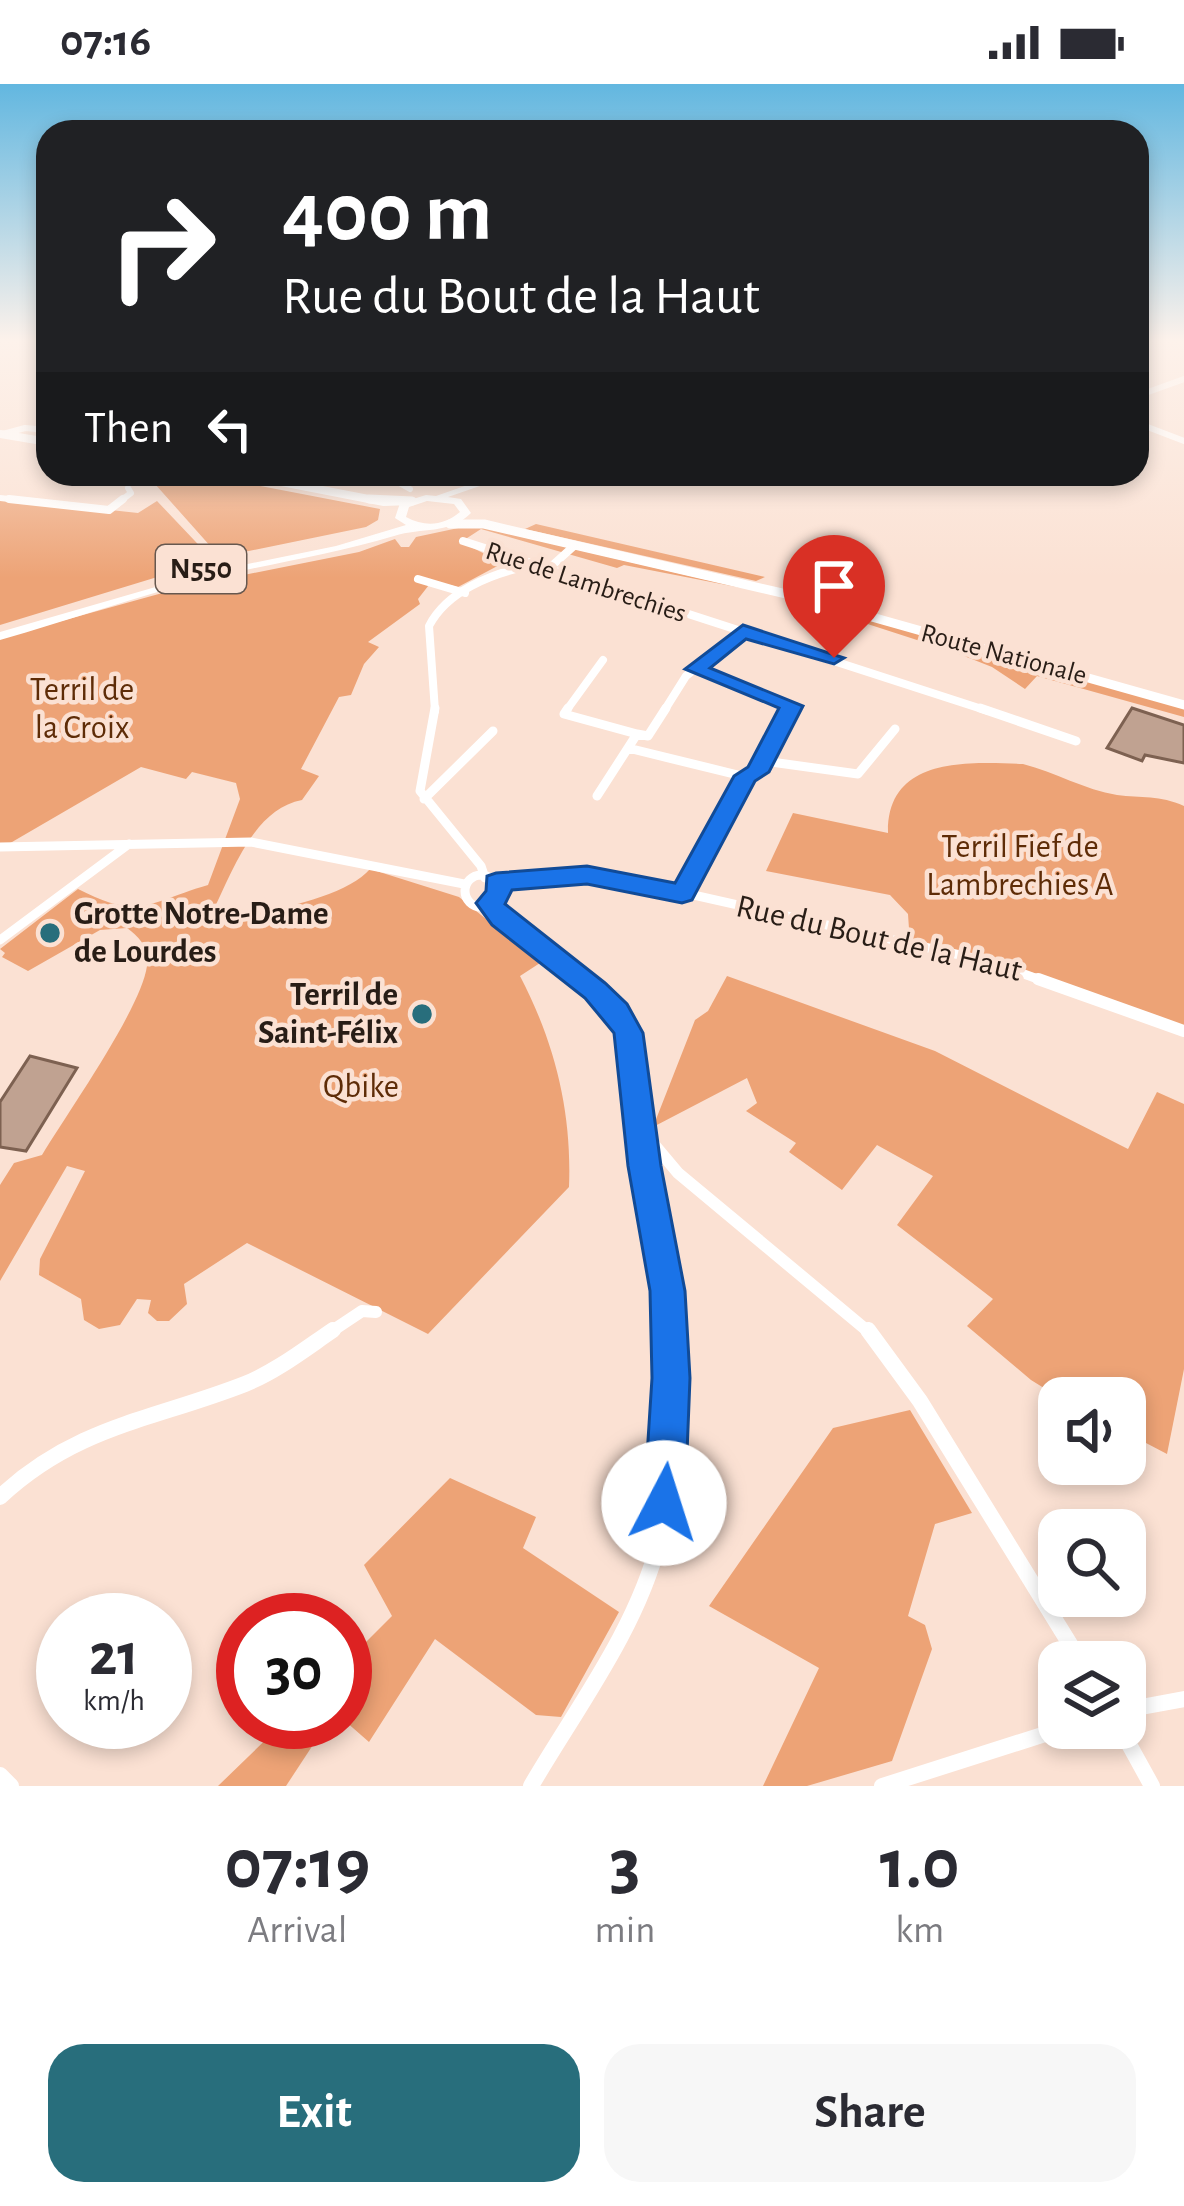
<!DOCTYPE html>
<meta charset="utf-8">
<style>
body{margin:0;font-family:"Alegreya Sans",sans-serif;background:#f7f7f7;color:#2b2b33;height:100vh;display:flex;flex-direction:column;font-size:45px;white-space:nowrap}
*{box-sizing:border-box;margin:0}
p{font-size:39px;color:#7c7c81}
.icon{flex:none;width:66px;height:66px;fill:none;stroke:currentColor;stroke-width:2;stroke-linecap:round;stroke-linejoin:round}
.map{position:relative;height:1702px;overflow:hidden}
.panel{display:flex;flex-direction:column;background:#fff;flex:1}
.panel>*{flex:none}
.top-card{position:absolute;left:36px;top:36px;width:1113px;height:366px;border-radius:36px;box-shadow:0 6px 18px #0003;background:#202124;color:#fff;overflow:hidden}
.fabs{position:absolute;left:1038px;top:1293px;display:grid;gap:24px}
.fabs a{display:grid;place-items:center;width:108px;height:108px;border-radius:24px;background:#fff;box-shadow:0 6px 18px #0003;font-size:60px}
.speed{position:absolute;left:36px;top:1509px;display:flex;gap:24px;font-size:60px;font-weight:700;text-align:center}
.speed>*{display:grid;place-content:center;width:156px;height:156px;border-radius:50%;background:#fff;box-shadow:0 6px 18px #0003;line-height:1}
.speed small{font-size:30px;font-weight:400}
.speed .limit{border:18px solid #d22;background:#fff;color:#111}
.pin{position:absolute;display:grid;place-items:center;width:102px;height:102px;color:#fff;margin:-123px -51px;border-radius:50% 50% 50% 0;rotate:-45deg;box-shadow:0 0 12px #0007}
.pin .icon{rotate:45deg}
.me{position:absolute;width:132px;margin:-66px;rotate:5deg;stroke-linejoin:round;filter:drop-shadow(0 0 9px #0008)}
.turn{display:flex;align-items:center;gap:42px;height:252px;padding:0 48px;font-size:54px}
.turn .icon{width:156px;height:156px;stroke-width:2.5}
.turn b{display:block;font-size:84px;line-height:102px}
.then{display:flex;align-items:center;height:114px;padding:0 48px;background:#0003;gap:24px;font-size:45px}
.eta{display:flex;justify-content:space-evenly;align-items:center;height:204px;text-align:center}
.eta b{font-size:72px;font-weight:700;line-height:84px}
.button{display:flex;gap:24px;margin-top:auto;padding:24px 48px}
.button a{flex:1;height:138px;border-radius:36px;background:#286e7c;color:#fff;font-size:48px;font-weight:700;line-height:138px;text-align:center}
.button a+a{background:#f7f7f7;color:#2b2b33}
.status{display:flex;justify-content:space-between;align-items:center;height:84px;padding:0 60px;background:#fff;direction:ltr}
.status svg{height:33px;fill:currentColor}
.map>svg:first-child{display:block}
</style>
<div class="status"><b>07:16</b><svg viewBox="0 0 49 12"><path d="M0 12V9h3v3zM5 12V6h3v6zM10 12V3h3v9zM15 12V0h3v12zM26 1h20v11H26zM47 4h2v5h-2z"/></svg></div>
<div class="map">
<svg width="1184" height="1702" viewBox="0 0 1184 1702">
<rect width="100%" height="100%" fill="#fbe1d3"/>
<path fill="#eda376" d="M161 390H198L380 425 378 436 366 443 220 473 155 400Z
M0 414 138 429 157 417 213 476 0 541Z
M536 440 765 493 756 497 525 445Z
M463 443 484 444 742 504 624 481 617 484 481 445 461 458 503 479 458 503 432 497 418 515 420 520 368 558 379 563 364 580 351 611 339 613 301 685 319 692 302 716C253 725 232 789 211 831 250 833 344 816 370 785L459 813 540 879 520 892C555 959 572 1028 569 1103L428 1250 247 1159 184 1200 187 1220 169 1237H157L148 1229 151 1216 137 1215 120 1241 99 1245 84 1236 81 1215 39 1191 40 1175 85 1087 67 1082 0 1197V1101L14 1079 42 1071C68 1028 141 925 147 882 150 864 139 853 127 844L100 846 28 887 2 873 5 869 0 865 78 805C140 837 149 818 208 801L240 715 236 699 192 688 186 695 141 683 0 765V554L184 503 359 468 395 455 401 463H409L416 453Z
M775 510 1184 624V633L1037 592 1025 605 992 583 954 568Z
M1023 680C1055 688 1085 706 1117 711 1141 714 1160 711 1184 722V947L1033 889 910 860 908 830 890 811 766 787 793 729 888 749C887 673 966 678 1023 680Z
M727 892 935 967 1128 1065 1157 1008 1184 1020V1285L1167 1370 1125 1348V1314H1060L1031 1296 967 1242 993 1215 897 1141 933 1092 877 1061 842 1106 789 1068 796 1059 746 1027 757 1019 747 994 653 1043 695 936 708 927Z
M910 1326 972 1429 935 1440 908 1532 925 1541 932 1565 892 1677 807 1702H763L819 1584 709 1522 833 1344Z
M450 1394 536 1433 523 1464 619 1528 561 1633 536 1631 435 1555 369 1658 345 1637V1579L392 1532 364 1481Z
M284 1638H328L286 1702H218Z"/>
<path fill="#c0a291" stroke="#7d6151" stroke-width="3" d="M1132 624 1184 641V679L1145 671 1142 677 1107 664Z
M30 972 77 984 26 1067 0 1063V1018Z"/>
<g fill="none" stroke-linecap="round" stroke-linejoin="round">
<path stroke="#fff" stroke-width="6" d="M1137 312 1184 295
M1137 339 1184 357
M3 350 25 344 48 346
M383 390 410 405
M0 414 36 418
M119 418 131 409 128 404"/>
<path stroke="#fff" stroke-width="8" d="M9 415 109 426 123 415
M463 457 988 627
M546 487 575 461
M418 495 465 509
M695 585 792 622 789 627
M435 627 429 542C447 507 491 490 528 482
M566 627 603 576
M664 627 686 592 743 547"/>
<path stroke="#fff" stroke-width="9" d="M435 624 420 707 481 782 485 794
M568 624 564 630 637 650
M980 624 1076 657
M628 664 746 693
M764 677 858 690 895 645
M597 712 637 650 648 652 666 624
M424 715 493 647
M0 763 251 758 464 800
M465 807a16 16 0 1 1 32 0a16 16 0 1 1-32 0Z
M496 798 609 792 991 878 1046 898
M682 810 746 693 758 688 791 624
M489 819 501 834 583 898
M0 856 129 760"/>
<path stroke="#fff" stroke-width="12" d="M579 895 624 939 668 1206 669 1249
M1038 895 1184 947
M641 1045 678 1089 870 1249
M329 1249 362 1227 376 1228"/>
<path stroke="#fff" stroke-width="16" d="M868 1246 920 1317 1081 1578
M0 1413C76 1342 153 1336 245 1300 277 1287 305 1265 333 1246
M1125 1626 1184 1615
M1120 1644 1152 1702
M0 1691 11 1702
M531 1702C576 1625 637 1545 659 1457 677 1391 670 1314 669 1246
M882 1702 1064 1644"/>
<path stroke="#fff" stroke-width="8" d="M0 350 48 358
M240 390 384 418 412 417"/>
<path stroke="#fff" stroke-width="9" d="M369 415 412 417
M450 440H484L808 515 1184 621"/>
<path fill="#fff" fill-rule="evenodd" d="M499 390H514L448 413 461 415 471 429C449 451 422 443 394 452 334 470 274 479 214 493 142 510 71 536 0 556V548L204 489 336 462 406 441 395 434 400 419 426 411 436 412ZM427 417 454 420 460 428C443 442 425 443 406 433L409 423Z"/>
</g>
<linearGradient id="sky" x2="0" y2="1"><stop stop-color="#62b7e0"/><stop offset="0.52" stop-color="#fdf2eb"/><stop offset="1" stop-color="#fdf2eb" stop-opacity="0"/></linearGradient>
<rect width="1184" height="494" fill="url(#sky)"/>
<path fill="#1a73e8" stroke="#114b97" stroke-width="3" d="M743 541 844 574 834 580 746 555 710 584 803 622 769 688 755 697 692 816 682 819 587 800 512 806 505 820 605 899 627 920 643 949 661 1082 685 1207 690 1294 685 1419 679 1433 664 1439 650 1433 644 1419 652 1294 650 1207 628 1082 614 949 585 914 492 841 476 819 486 807 487 792 496 789 587 782 675 799 734 692 748 683 779 624 685 585Z"/>
<g fill="#286e7c" stroke="#fbe1d3" stroke-width="4.5">
<circle cx="50" cy="849" r="12"/>
<circle cx="422" cy="930" r="12"/>
</g>
<g text-anchor="middle" dominant-baseline="central" stroke-width="9" stroke-linejoin="round" paint-order="stroke">
<g font-size="27" fill="#281d16" stroke="#fbe1d3">
<text transform="translate(586 498) rotate(18)">Rue de Lambrechies</text>
<text transform="translate(1004 570) rotate(15)">Route Nationale</text>
</g>
<rect fill="#fbe1d3" stroke="#67584f" stroke-width="3" x="156" y="461" width="90" height="48" rx="9"/>
<g font-size="30" font-weight="bold" fill="#281d16">
<text x="201" y="485">N550</text>
</g>
<g font-size="33" fill="#5e2c07" stroke="#fbe1d3">
<text x="82" y="606">Terril de<tspan x="82" dy="38">la Croix</tspan></text>
<text x="1020" y="763">Terril Fief de<tspan x="1020" dy="38">Lambrechies A</tspan></text>
<text x="361" y="1003">Qbike</text>
</g>
<g font-size="33" font-weight="bold" fill="#281d16" stroke="#fbe1d3" text-anchor="start">
<text x="74" y="830">Grotte Notre-Dame<tspan x="74" dy="38">de Lourdes</tspan></text>
<text x="398" y="911" text-anchor="end">Terril de<tspan x="398" dy="38">Saint-Félix</tspan></text>
</g>
<g font-size="33" fill="#281d16" stroke="#fbe1d3">
<text transform="translate(879 855) rotate(13)">Rue du Bout de la Haut</text>
</g>
</g>
</svg>
<div class="fabs">
<a><svg class="icon" aria-label="sound" viewBox="0 0 24 24"><path d="M4 9h4l5-4v14l-5-4H4zM17 9q2 3 0 6"/></svg></a>
<a><svg class="icon" aria-label="search" viewBox="0 0 24 24"><circle cx="10" cy="10" r="6"/><path d="M15 15l6 6"/></svg></a>
<a><svg class="icon" aria-label="layers" viewBox="0 0 24 24"><path d="M12 4l9 5-9 5-9-5zM3 14l9 5 9-5"/></svg></a>
</div>
<div class="speed"><div>21<small>km/h</small></div><div class="limit">30</div></div>
<div class="pin" style="left:834px;top:574px;background:#d93025"><svg class="icon" aria-label="arrive" viewBox="0 0 24 24"><path d="M6 21V4h12l-3 4 3 4H6"/></svg></div>
<svg class="me" style="left:664px;top:1419px" viewBox="-20 -20 40 40"><circle r="19" fill="#fff"/><path d="M0-13L10 11 0 6-10 11z" fill="#1a73e8"/></svg>
<div class="top-card">
<div class="turn"><svg class="icon" aria-label="right" viewBox="0 0 24 24"><path d="M7 20v-9h11M14 6l5 5-5 5"/></svg><div><b>400 m</b>Rue du Bout de la Haut</div></div>
<div class="then">Then<svg class="icon" aria-label="left" viewBox="0 0 24 24"><path d="M17 20v-9H6M10 6l-5 5 5 5"/></svg></div>
</div>
</div>
<section class="panel">
<div class="eta">
<div><b>07:19</b><p>Arrival</p></div>
<div><b>3</b><p>min</p></div>
<div><b>1.0</b><p>km</p></div>
</div>
<div class="button"><a>Exit</a><a>Share</a></div>
</section>
